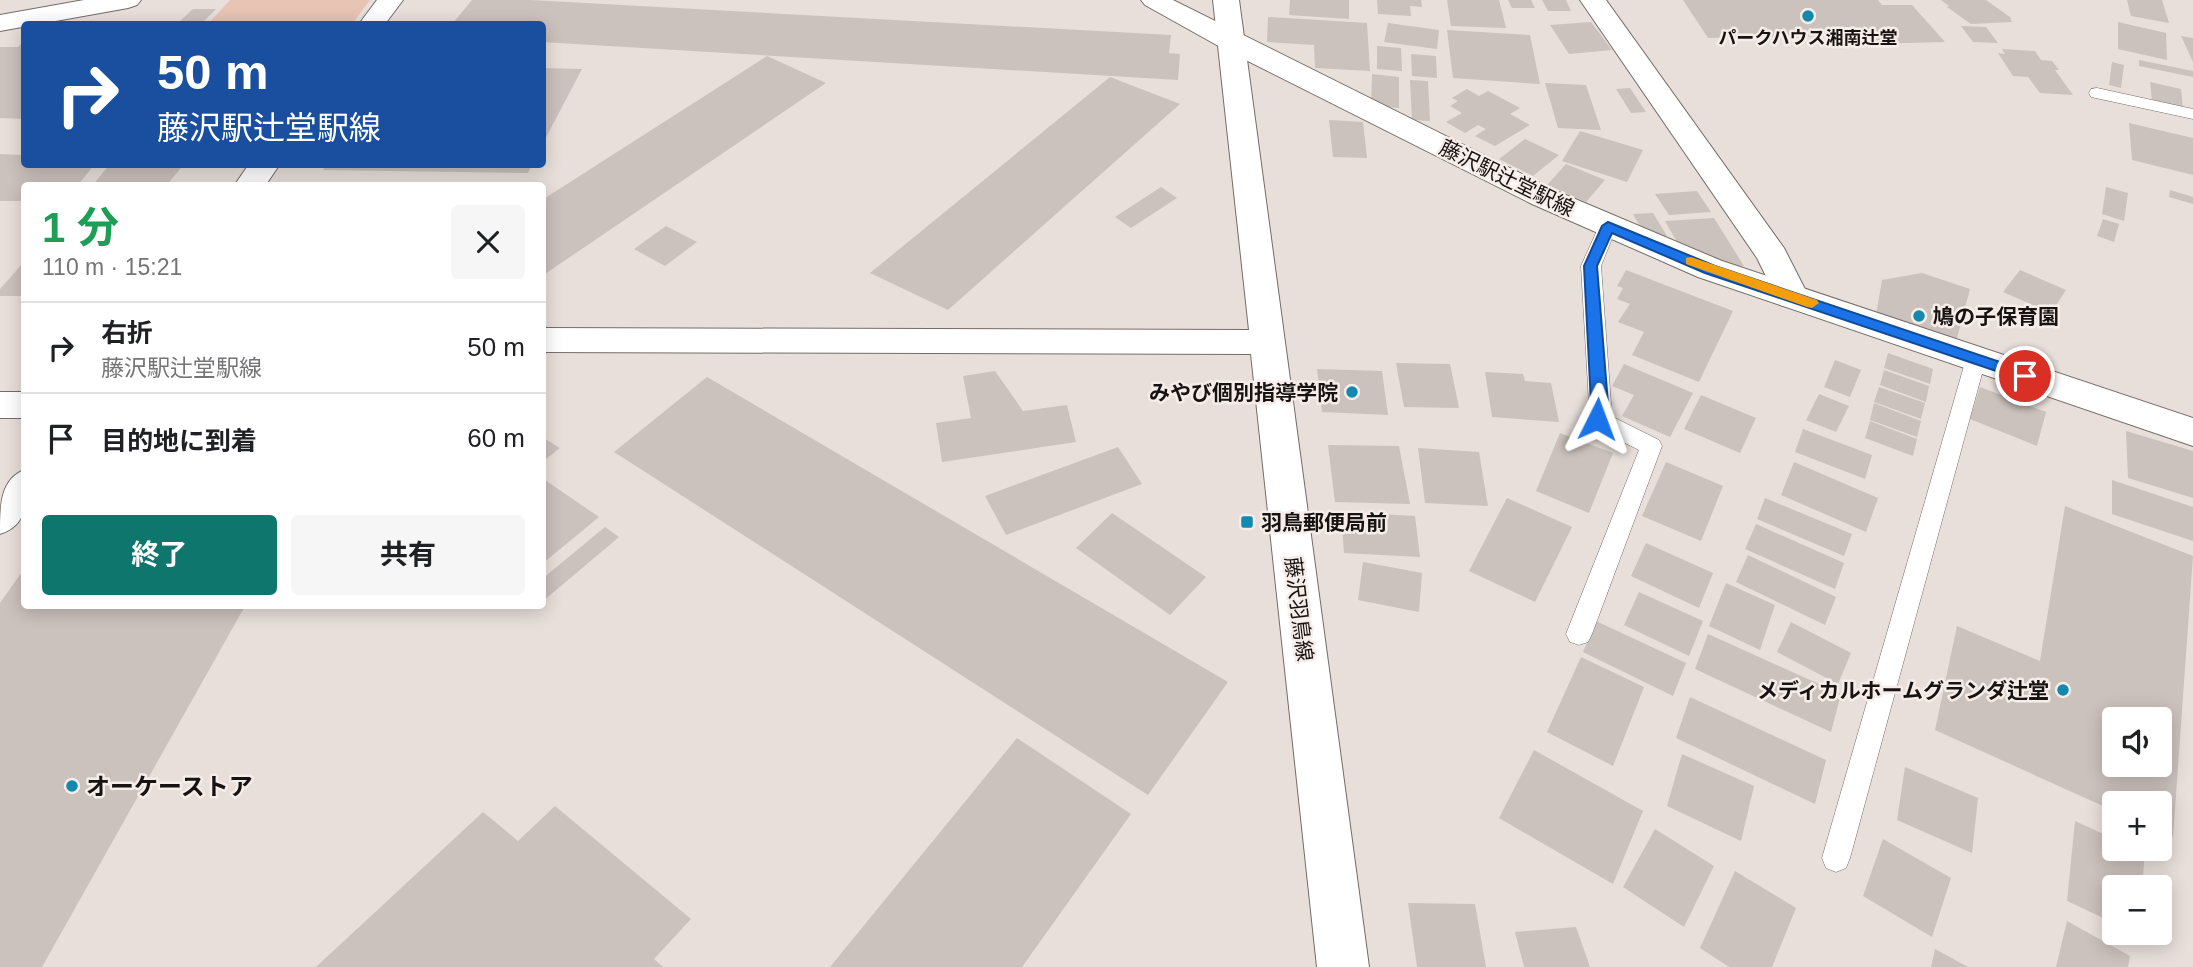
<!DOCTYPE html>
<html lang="ja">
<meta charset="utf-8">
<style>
body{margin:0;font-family:Helvetica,"Noto Sans JP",sans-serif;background:#f6f6f6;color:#202124;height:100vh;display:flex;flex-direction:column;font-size:26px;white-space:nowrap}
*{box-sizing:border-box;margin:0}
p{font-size:23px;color:#757577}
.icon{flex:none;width:38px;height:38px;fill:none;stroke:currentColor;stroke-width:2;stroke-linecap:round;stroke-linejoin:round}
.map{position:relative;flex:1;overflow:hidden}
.details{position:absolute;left:21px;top:182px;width:525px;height:427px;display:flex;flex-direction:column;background:#fff;border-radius:7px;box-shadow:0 4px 18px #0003}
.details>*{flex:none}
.top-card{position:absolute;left:21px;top:21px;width:525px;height:147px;border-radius:7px;box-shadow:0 4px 18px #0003;background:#1a4fa0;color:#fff;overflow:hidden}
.tools{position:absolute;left:2102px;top:707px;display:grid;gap:14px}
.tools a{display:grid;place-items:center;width:70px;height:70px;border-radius:7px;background:#fff;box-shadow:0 4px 18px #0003;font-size:35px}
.pin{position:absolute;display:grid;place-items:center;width:60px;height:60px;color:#fff;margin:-30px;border:4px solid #fff;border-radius:50%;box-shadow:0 2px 7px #0007}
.me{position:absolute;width:77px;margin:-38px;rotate:3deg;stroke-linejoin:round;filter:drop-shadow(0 0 5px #0008)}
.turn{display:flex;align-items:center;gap:24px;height:147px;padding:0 21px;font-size:32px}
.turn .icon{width:91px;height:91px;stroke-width:2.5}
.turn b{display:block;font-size:49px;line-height:60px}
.round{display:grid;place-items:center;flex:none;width:74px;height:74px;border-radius:7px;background:#f6f6f6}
.summary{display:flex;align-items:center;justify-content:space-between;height:119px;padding:0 21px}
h1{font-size:42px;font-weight:700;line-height:52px;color:#1e9e55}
.primary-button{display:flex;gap:14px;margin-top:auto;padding:14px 21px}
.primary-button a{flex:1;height:80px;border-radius:7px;background:#0f766e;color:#fff;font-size:28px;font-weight:700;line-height:80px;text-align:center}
.primary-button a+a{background:#f6f6f6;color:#202124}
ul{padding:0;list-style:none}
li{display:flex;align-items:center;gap:21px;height:91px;padding:0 21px;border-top:2px solid #e0e0e0}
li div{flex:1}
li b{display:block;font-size:26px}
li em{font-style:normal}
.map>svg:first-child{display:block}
</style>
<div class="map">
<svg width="2193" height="967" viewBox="0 0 2193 967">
<rect width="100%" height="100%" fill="#e8dfda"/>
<path fill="#e7c4b4" d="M230 0H370L352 24H208Z"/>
<path fill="#cbc1bd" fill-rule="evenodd" d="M472 0H530L1171 35 1169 53 1180 54 1178 80 542 42V24H452Z
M1290 0H1349V19L1289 15Z
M1377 0H1421L1422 7 1410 6 1411 16 1378 14Z
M1447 0H1499L1506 28 1451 26Z
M1508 0H1531L1535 8H1512Z
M1542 0H1566L1571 11H1548Z
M1683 0H1878L1882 5H1912L1945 42 1870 44 1856 27H1831L1838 36 1708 38Z
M1941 0H1986L2010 17 2012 22 1971 24 1947 7 1949 6Z
M2127 0H2162L2169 23 2131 16Z
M193 9H216L201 24H177Z
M1268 17 1367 23 1370 71 1315 68 1314 45 1267 42Z
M1591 22 1612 50 1569 54 1550 25Z
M2118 22 2166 33 2167 60 2118 49Z
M1388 23 1439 30 1437 49 1384 42Z
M1961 26 1986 27 1998 43 1973 42Z
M1447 30 1530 35 1540 84 1453 78Z
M2181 36 2193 38V62Z
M24 41V119L0 118V47H18Z
M1377 46 1401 48 1402 71 1377 69Z
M2002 49 2035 51 2041 60 2052 61 2059 70H2055L2073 95 2040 93 2028 77 2013 76 1998 53 2005 54Z
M1411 54 1436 56 1437 78 1412 76Z
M767 56 826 83 542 276V200Z
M2139 60 2193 71V77L2139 66Z
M2112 62 2124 65 2121 88 2109 85Z
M542 68 582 69 542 145Z
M1372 74 1399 77V108L1371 106Z
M1110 77 1180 104 948 310 870 273Z
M1410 80 1428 81 1430 121 1412 120Z
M2150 82 2181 89 2183 107 2152 100Z
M1545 83 1586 85 1601 130 1558 128Z
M1630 88 1646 112 1631 113 1616 89Z
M1467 89 1479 96 1488 91 1520 108 1510 114 1530 125 1495 146 1475 136 1486 129 1478 125 1465 133 1446 122 1462 113 1450 106 1458 101 1452 98Z
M1329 120 1363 122 1367 158 1333 157Z
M2129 123 2193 138V175L2132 160Z
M1580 131 1643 150 1627 182 1562 161Z
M1525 139 1559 155 1533 176 1499 159Z
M0 154 24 155V164H95L77 186H24V201H0Z
M110 164H184L166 186H92Z
M327 164H532L528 173 323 170Z
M1566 164 1605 180 1586 202 1547 185Z
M1161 187 1177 198 1131 228 1115 217Z
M2106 187 2128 193 2124 221 2102 214Z
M2170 190 2193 197V204L2169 197Z
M1697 191 1711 212 1669 215 1655 194Z
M1653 213 1667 236 1646 237 1633 214Z
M1714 218 1744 266 1714 268 1681 249 1665 221Z
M2103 219 2119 224 2114 242 2097 236Z
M666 226 697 242 665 266 634 249Z
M24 262V296H0V289Z
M1626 270 1733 311 1699 382 1632 355 1644 332 1618 322 1630 304 1617 299 1623 288 1617 286Z
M2020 270 2066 290 2051 313 2003 292Z
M1922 273 1970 289 1956 342 1876 315 1882 280Z
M1888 353 1933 369 1930 384 1884 368Z
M1835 360 1861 370 1850 397 1824 387Z
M1396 363 1450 364 1459 408 1404 407Z
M1624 364 1693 393 1670 437 1622 416 1634 395 1612 386Z
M1317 369 1382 371 1388 415 1322 412Z
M1884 370 1929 386 1926 402 1880 385Z
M995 371 1023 411 1067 405 1076 442 942 462 936 423 971 418 963 376Z
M1485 372 1523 374 1525 381 1551 383 1559 422 1492 417Z
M707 377 1228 682 1148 795 614 452Z
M1879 387 1925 403 1921 419 1874 402Z
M1980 387 2046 412 2037 446 1970 419Z
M1819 394 1849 406 1836 432 1806 420Z
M1701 395 1756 418 1740 453 1684 429Z
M1874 403 1921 421 1917 437 1870 420Z
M1870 421 1917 439 1913 456 1865 438Z
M1803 429 1872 455 1865 479 1795 452Z
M2126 431 2193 451V498L2128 478Z
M1560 433 1613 453 1589 513 1536 491Z
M542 437 560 448 542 462Z
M1328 445 1399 446 1410 504 1335 502Z
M1118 447 1142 484 1006 535 985 496Z
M1418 448 1479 452 1488 506 1425 503Z
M1666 462 1723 486 1701 541 1642 516Z
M1794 462 1878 498 1866 532 1781 495Z
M542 478 599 517 542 564Z
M2112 480 2193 507V541L2112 514Z
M1507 498 1572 527 1535 602 1469 571Z
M1765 498 1852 534 1844 556 1757 519Z
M2065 506 2193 556 2173 837 2160 831V803H2114V811L1935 730 1957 626 2040 661ZM2114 719H2160V765H2114Z
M1341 512 1415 516 1420 557 1344 553Z
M1112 513 1206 577 1170 615 1076 548Z
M1756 524 1844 563 1835 589 1745 549Z
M605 527 619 537 542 602V579Z
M1646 543 1713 573 1699 608 1631 576Z
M1748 555 1836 597 1825 625 1736 582Z
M1363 562 1422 573 1419 612 1358 600Z
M24 569V606H245L42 967H0V603Z
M1726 583 1775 605 1760 650 1709 626Z
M1639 592 1703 621 1689 656 1624 625Z
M1596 621 1686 663 1673 696 1583 652Z
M1791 622 1851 653 1838 684 1777 652Z
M1708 634 1841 694 1831 732 1695 669Z
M1581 657 1644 687 1613 766 1547 732Z
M1690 697 1826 760 1815 804 1676 738Z
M1017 738 1131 814 1022 967H830Z
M1534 750 1643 811 1613 884 1499 818Z
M1682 754 1754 786 1741 841 1667 806Z
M1905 767 1978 798 1972 853 1897 820Z
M555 806 691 919 654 959 663 967H316L483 812 518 841Z
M2075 821 2114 839V849H2137L2145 852 2142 887H2114V923L2067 901Z
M1655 829 1714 866 1684 927 1623 887Z
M1883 839 1951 878 1932 937 1863 896Z
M1735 871 1796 908 1772 967H1729L1700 948Z
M1408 903 1475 904 1486 967H1417Z
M2067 921 2130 956 2128 967H2056Z
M1576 927 1590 967H1524L1515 932Z
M1935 949 1968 967H1931Z"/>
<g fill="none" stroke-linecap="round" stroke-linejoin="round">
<defs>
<path id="service" d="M2097 88 2193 109V119L2091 97 2089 93 2091 89Z
M1608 220 1615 222 1617 226 1601 266 1611 404 1609 415 1659 440 1662 446 1592 634 1588 642 1579 645 1570 642 1566 634 1639 450 1589 425 1586 419 1589 404 1581 266 1599 226 1601 222Z
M1976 352 1983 354 1986 359 1850 858 1846 868 1836 872 1826 868 1822 858 1966 359 1969 354Z"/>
<path id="minor" d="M84 0H141L137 5 128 8 0 31V15Z
M1580 0H1606L1784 248 1809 297 1804 305 1792 308 1780 305 1757 258Z
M0 392H24V418H0Z"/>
<path id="tertiary" d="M377 0H403L385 24H359Z
M1213 0H1239L1369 967H1317L1251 354 542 352V328L1249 330Z
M249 164H280L265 186H234Z
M24 470C26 497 31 524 0 534 0 506 0 480 24 470Z"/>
<path id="secondary" d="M1141 0H1173L1554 190 1722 261 2193 418V446L1698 277 1532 204 1222 48 1145 5Z"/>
</defs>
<use href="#service" stroke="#746c68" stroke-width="1"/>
<use href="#minor" stroke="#746c68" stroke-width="2"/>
<use href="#tertiary" stroke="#746c68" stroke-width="2"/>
<use href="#secondary" stroke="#746c68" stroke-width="2"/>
<use href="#service" fill="#fff" fill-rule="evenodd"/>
<use href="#minor" fill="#fff" fill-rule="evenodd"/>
<use href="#tertiary" fill="#fff" fill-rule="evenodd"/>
<use href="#secondary" fill="#fff" fill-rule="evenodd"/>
</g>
<path fill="#1a73e8" stroke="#114b97" stroke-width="2" d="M1608 222 1715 266 2030 372 2032 376 2025 381 2020 379 1705 273 1612 233 1597 266 1608 404 1603 423H1592L1584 266 1602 226Z"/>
<path fill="#f59e0b" d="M1691 257 1817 300 1819 303 1812 308 1807 307 1686 264V258Z"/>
<g fill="#1489ad" stroke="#f6ece8" stroke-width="2.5">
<circle cx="1808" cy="16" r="7"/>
<circle cx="1919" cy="316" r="7"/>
<circle cx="1352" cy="392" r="7"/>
<rect x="1240" y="515" width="14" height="14" rx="3.5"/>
<circle cx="2063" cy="690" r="7"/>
<circle cx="72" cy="786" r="7"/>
</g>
<g text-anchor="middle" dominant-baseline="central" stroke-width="5" stroke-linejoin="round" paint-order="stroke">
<g font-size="18" font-weight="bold" fill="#171312" stroke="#f6ece8">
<text x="1808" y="38">パークハウス湘南辻堂</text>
</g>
<g font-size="21" fill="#171312" stroke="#f6ece8">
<text transform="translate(1507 178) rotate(26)">藤沢駅辻堂駅線</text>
<text transform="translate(1299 609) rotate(83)">藤沢羽鳥線</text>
</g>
<g font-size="21" font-weight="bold" fill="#171312" stroke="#f6ece8" text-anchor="start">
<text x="1933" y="316">鳩の子保育園</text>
<text x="1338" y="392" text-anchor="end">みやび個別指導学院</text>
<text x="1261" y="522">羽鳥郵便局前</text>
<text x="2049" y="690" text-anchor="end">メディカルホームグランダ辻堂</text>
</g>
<g font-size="24" font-weight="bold" fill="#171312" stroke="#f6ece8" text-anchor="start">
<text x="86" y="786">オーケーストア</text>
</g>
</g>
</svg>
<div class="tools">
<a><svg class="icon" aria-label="sound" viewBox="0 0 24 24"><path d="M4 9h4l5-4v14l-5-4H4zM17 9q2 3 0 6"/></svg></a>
<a>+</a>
<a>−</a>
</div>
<div class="pin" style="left:2025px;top:376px;background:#d93025"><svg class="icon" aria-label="arrive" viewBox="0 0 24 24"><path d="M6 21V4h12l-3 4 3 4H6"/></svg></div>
<svg class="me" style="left:1597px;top:419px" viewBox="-20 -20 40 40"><path d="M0-17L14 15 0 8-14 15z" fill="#1a73e8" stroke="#fff" stroke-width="4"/></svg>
<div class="top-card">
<div class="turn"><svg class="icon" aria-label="right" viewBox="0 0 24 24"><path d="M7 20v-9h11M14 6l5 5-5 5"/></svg><div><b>50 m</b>藤沢駅辻堂駅線</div></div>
</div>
<section class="details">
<div class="summary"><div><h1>1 分</h1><p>110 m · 15:21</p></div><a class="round"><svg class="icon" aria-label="close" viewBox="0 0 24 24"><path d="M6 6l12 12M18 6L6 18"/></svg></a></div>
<ul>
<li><svg class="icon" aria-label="right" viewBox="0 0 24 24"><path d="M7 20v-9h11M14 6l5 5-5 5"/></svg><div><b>右折</b><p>藤沢駅辻堂駅線</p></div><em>50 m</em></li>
<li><svg class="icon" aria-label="arrive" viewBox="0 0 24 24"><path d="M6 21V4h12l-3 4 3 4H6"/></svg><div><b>目的地に到着</b></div><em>60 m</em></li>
</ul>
<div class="primary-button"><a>終了</a><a>共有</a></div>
</section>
</div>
